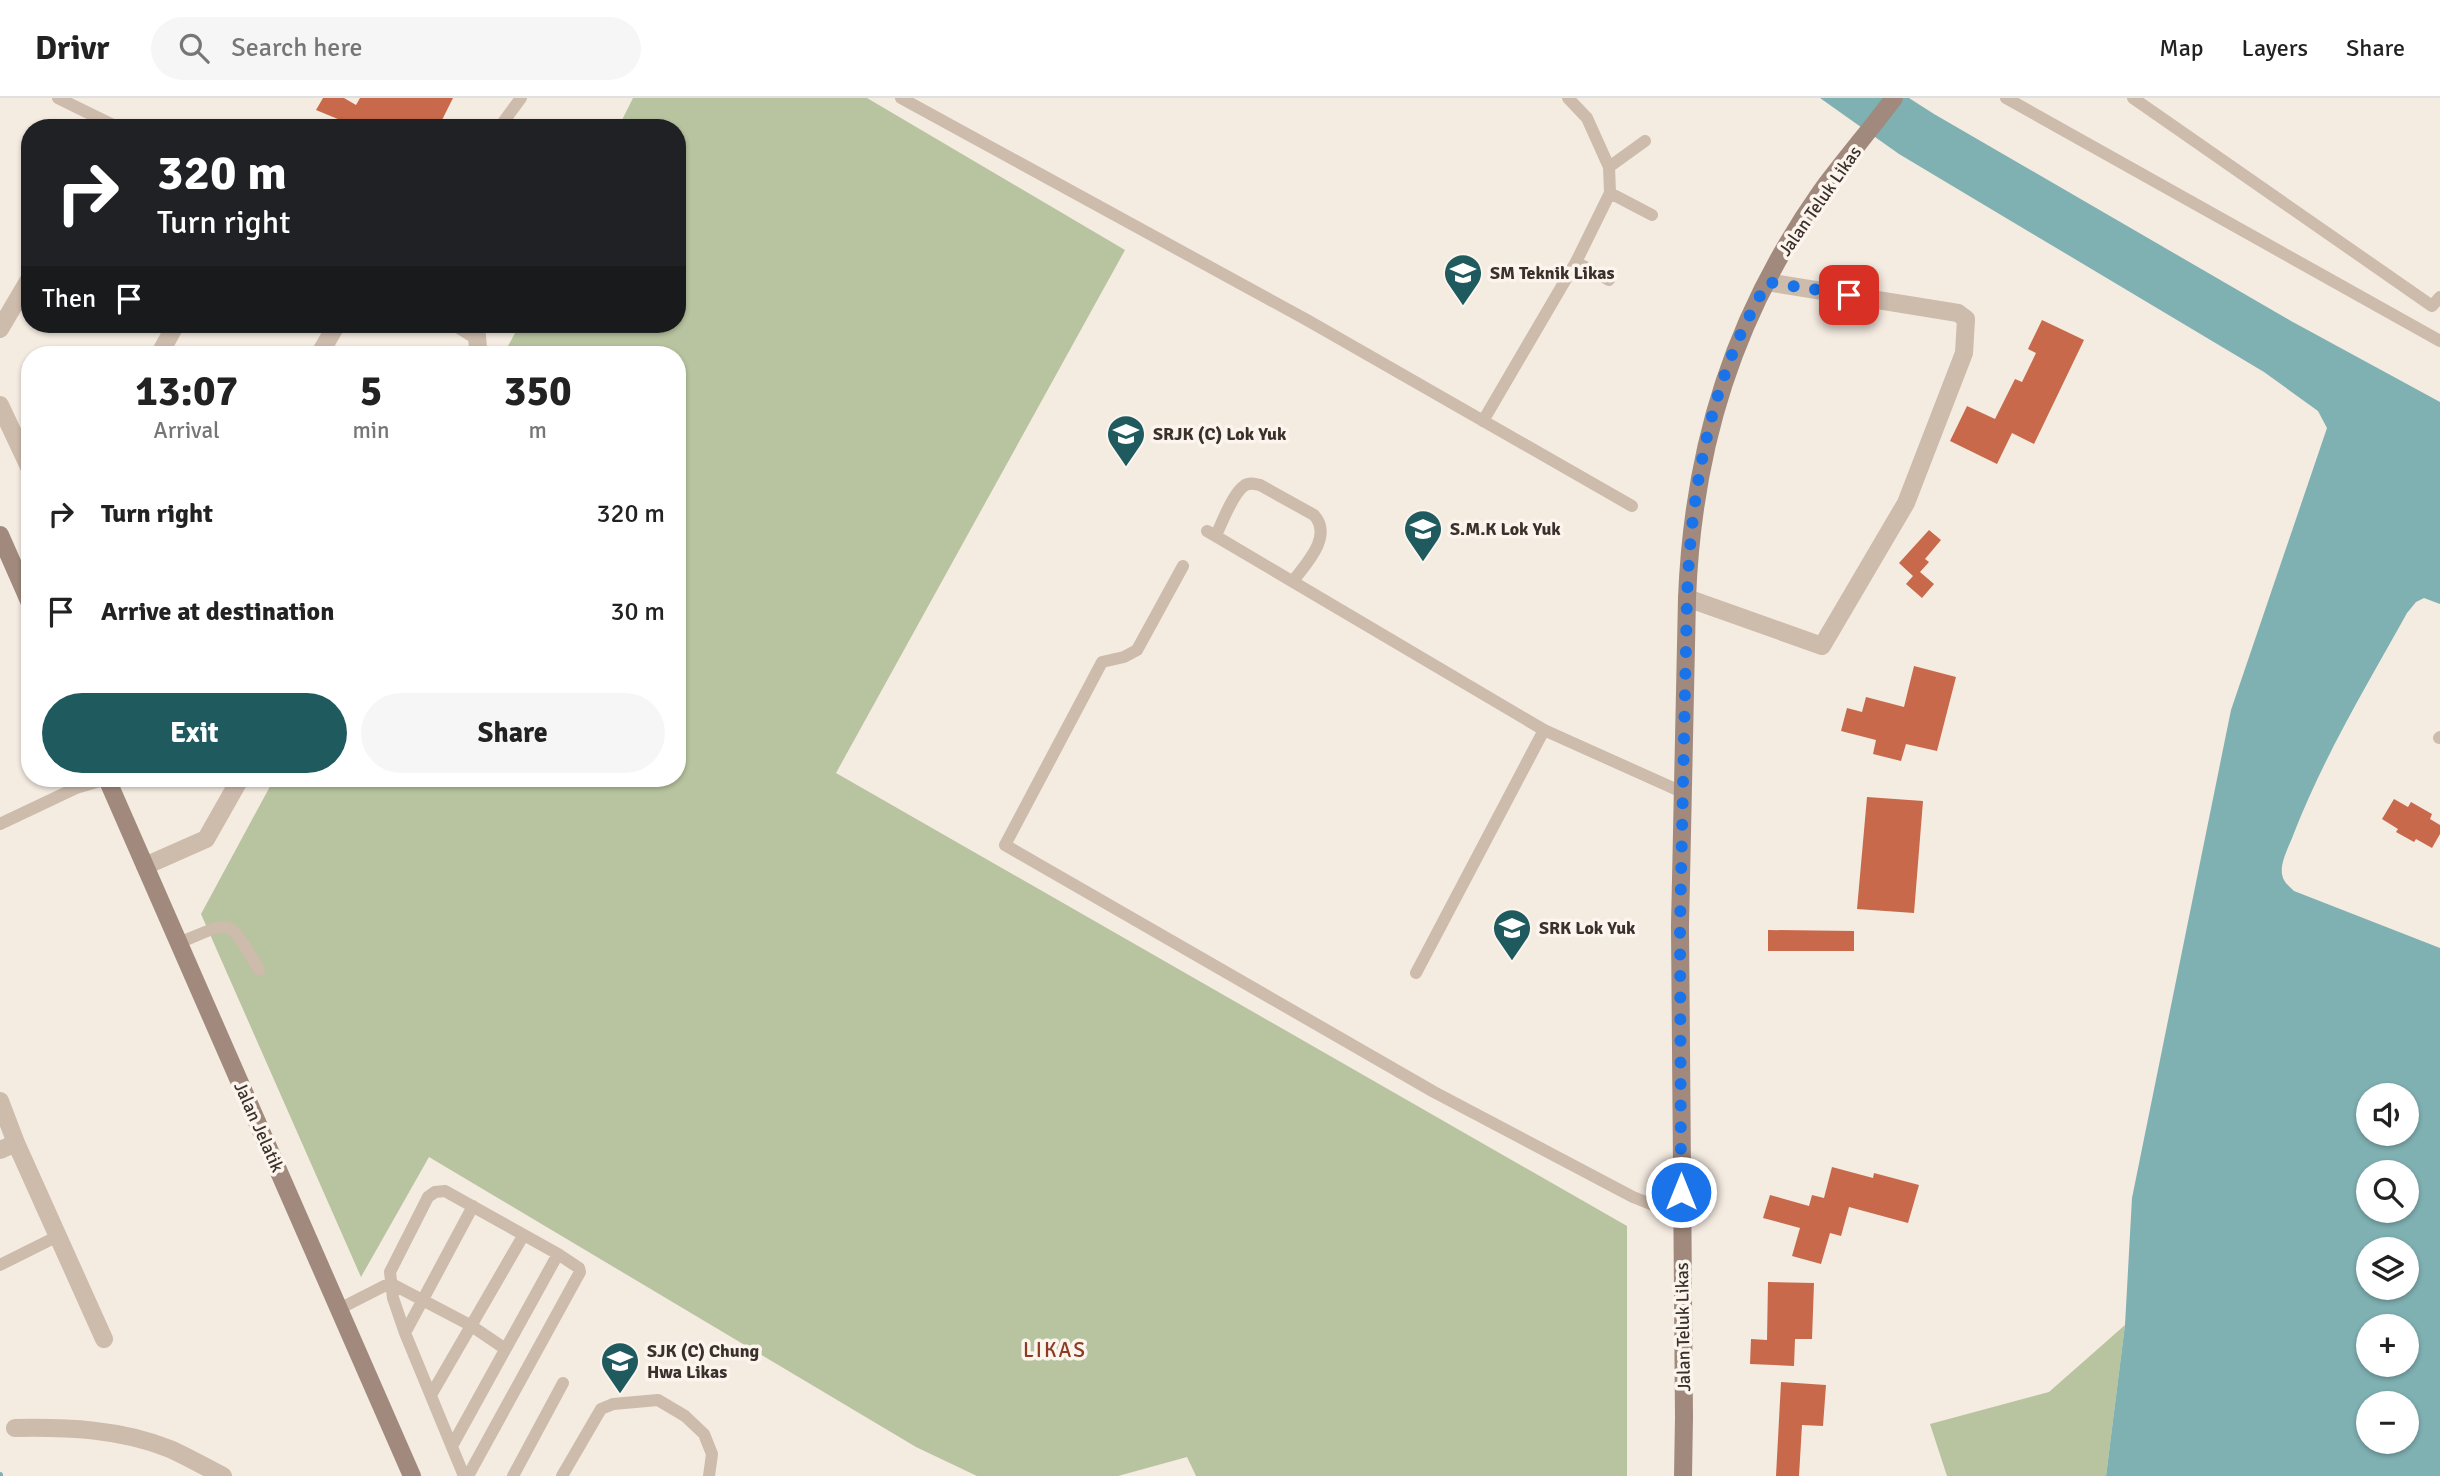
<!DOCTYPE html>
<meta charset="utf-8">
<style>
body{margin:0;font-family:Signika,sans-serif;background:#f6f6f6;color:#222;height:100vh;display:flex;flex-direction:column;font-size:26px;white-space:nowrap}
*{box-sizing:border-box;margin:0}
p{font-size:23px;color:#767676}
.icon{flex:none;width:38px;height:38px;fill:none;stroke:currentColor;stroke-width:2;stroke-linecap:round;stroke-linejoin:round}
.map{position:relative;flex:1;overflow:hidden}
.side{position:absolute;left:21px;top:248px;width:665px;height:441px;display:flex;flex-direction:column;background:#fff;border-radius:28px;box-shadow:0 2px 5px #0004}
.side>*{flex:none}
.hud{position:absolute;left:21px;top:21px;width:665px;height:214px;border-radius:28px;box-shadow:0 2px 5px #0004;background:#202124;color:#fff;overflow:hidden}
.buttons{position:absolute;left:2356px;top:985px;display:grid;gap:14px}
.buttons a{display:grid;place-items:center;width:63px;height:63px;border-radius:50%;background:#fff;box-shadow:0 2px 5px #0004;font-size:35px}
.pin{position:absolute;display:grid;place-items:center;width:60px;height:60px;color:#fff;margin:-30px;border-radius:14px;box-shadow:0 4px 10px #0006}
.me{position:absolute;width:77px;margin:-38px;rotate:0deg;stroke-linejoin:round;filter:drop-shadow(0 0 5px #0008)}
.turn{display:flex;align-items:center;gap:24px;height:147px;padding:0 21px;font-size:32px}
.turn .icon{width:91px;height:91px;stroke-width:2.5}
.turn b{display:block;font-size:49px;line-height:60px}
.then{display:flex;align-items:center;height:66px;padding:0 21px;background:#0003;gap:14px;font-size:26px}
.eta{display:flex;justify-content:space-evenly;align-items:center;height:119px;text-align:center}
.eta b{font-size:42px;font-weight:700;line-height:49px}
.action{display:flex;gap:14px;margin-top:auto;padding:14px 21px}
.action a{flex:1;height:80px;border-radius:42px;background:#1f5a5e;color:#fff;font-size:28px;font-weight:700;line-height:80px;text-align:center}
.action a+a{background:#f6f6f6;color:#222}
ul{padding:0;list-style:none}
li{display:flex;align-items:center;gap:21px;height:98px;padding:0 21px}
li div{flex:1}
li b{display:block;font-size:26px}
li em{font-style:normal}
header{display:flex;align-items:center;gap:42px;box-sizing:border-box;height:98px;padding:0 35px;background:#fff;border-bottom:2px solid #e0e0e0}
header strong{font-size:33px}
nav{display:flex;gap:38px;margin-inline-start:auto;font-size:24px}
.search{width:490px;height:63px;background:#f6f6f6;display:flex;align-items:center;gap:18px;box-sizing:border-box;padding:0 24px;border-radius:38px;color:#767676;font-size:26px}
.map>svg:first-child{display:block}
</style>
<header>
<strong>Drivr</strong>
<div class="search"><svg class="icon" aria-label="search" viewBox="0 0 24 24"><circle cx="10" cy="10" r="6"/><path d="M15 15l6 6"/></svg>Search here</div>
<nav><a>Map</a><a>Layers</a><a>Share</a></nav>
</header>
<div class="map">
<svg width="2440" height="1378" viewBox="0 0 2440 1378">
<rect width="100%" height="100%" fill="#f4ebe1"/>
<path fill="#b8c4a0" d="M633 0H867L1125 152 836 675 1627 1128V1378H1196L1187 1359 1118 1378H977L916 1349 429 1059 361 1179 201 816 274 681H677V257H503L520 226H677V30H618Z
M2125 1227 2106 1378H1947L1930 1326 2049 1294Z"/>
<path fill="#7fb0b2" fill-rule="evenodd" d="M1820 0H1909L1934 16 2291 223 2440 304V506L2424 500 2416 504 2407 515C2367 587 2324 658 2294 735 2290 747 2280 763 2282 776 2283 784 2289 788 2294 793L2440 850V1378H2106L2125 1227 2132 1100 2231 612 2327 330 2318 313 2264 274 1899 56ZM2368 998H2406V1036H2368ZM2368 1074H2406V1113H2368ZM2368 1152H2406V1190H2368ZM2368 1228H2406V1267H2368ZM2368 1306H2406V1344H2368Z"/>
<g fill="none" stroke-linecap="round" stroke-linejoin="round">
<path stroke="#7fb0b2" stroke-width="6" d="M0 1377V1378"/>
</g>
<path fill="#c8694b" d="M323 0H344L356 7 360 0H453L438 30H342L345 24 316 12Z
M2042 222 2084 242 2034 346 2012 335 1997 366 1950 343 1967 308 1995 321 2015 281 2022 284 2036 255 2028 251Z
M1929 432 1941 442 1925 461 1929 464 1920 474 1934 486 1922 500 1906 486 1913 478 1899 465Z
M1914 568 1956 579 1937 653 1906 646 1901 663 1873 656 1876 642 1841 633 1847 610 1862 614 1866 599 1904 609Z
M1867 699 1923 703 1914 815 1857 811Z
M2394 701 2408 709 2411 704 2432 716 2430 721 2440 727V736L2432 750 2416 741 2414 744 2396 734 2398 731 2382 721Z
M1768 832 1854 833V853H1768Z
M1832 1069 1873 1080 1874 1075 1919 1087 1908 1125 1849 1109 1841 1138 1830 1135 1821 1166 1792 1158 1800 1130 1763 1120 1770 1097 1809 1108 1812 1097 1824 1100Z
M1768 1184 1814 1185 1812 1241H1795L1794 1268 1750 1266 1751 1241 1767 1242Z
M1781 1284 1826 1287 1823 1328 1802 1327 1799 1378H1776Z"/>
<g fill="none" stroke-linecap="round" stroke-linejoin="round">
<path stroke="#cdbbac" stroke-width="12" d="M58 0 119 30
M901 0 1307 222 1632 408
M2006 0 2440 243
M2133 0 2432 208 2440 199
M499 30 521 0
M1609 69 1645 43
M1610 95 1652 117
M1576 164 1609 182
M1483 323 1576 164 1610 95 1609 69 1587 20 1568 0
M1207 433 1544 632
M1216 437C1222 425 1233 395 1244 388 1249 384 1255 386 1260 387L1314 417C1333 438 1307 465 1293 483
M1183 468 1137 552 1124 559 1102 564 1005 747 1434 994 1633 1099 1681 1118
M2439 640 2440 639
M0 726 76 690 107 681
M179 845C235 821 228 820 259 872
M1416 875 1544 632 1682 694
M0 1167 58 1138
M390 1185 470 1227 504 1250
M339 1211 390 1185
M405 1235 473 1108
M431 1297 523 1138
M452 1348 558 1156
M464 1378 405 1235 393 1200 390 1174 428 1099 435 1094 445 1093 558 1156 579 1170 580 1174 468 1378
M513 1378 563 1285
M562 1378 601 1311 613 1306 658 1302 685 1318 704 1336 712 1356 709 1378"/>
<path stroke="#cdbbac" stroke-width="18" d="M458 226 477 238 478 251 475 257
M0 231 30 180
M159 257 176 226
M319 257 337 226
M0 307 30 371
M1687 500 1822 548 1906 405 1964 255 1966 221 1958 215 1767 184
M145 768 206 741 240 681
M0 1003 16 1045 104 1241
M0 1052 16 1045
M15 1330C67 1329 121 1331 170 1351 188 1359 205 1369 223 1378"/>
<path stroke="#a18a7d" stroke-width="18" d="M0 437 30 505
M107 681 412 1378
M1683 1378 1684 1319 1680 828 1687 500C1693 348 1734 217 1822 92 1845 61 1871 31 1894 0"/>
</g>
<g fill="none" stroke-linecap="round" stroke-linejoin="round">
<path stroke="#1a73e8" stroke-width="12" stroke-dasharray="0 21.6" d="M1681 1094 1680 828 1687 500C1690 415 1703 326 1736 247 1745 225 1757 204 1767 184L1849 197"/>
</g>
<defs>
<symbol id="school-pin" viewBox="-11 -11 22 30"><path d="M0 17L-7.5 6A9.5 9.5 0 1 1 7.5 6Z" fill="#1f5a5e" stroke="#fbf5ee"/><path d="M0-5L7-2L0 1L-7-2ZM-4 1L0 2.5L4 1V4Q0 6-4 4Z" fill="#fff"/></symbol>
</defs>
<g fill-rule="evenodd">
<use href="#school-pin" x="1441" y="153" width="44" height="60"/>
<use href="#school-pin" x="1104" y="314" width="44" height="60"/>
<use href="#school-pin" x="1401" y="409" width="44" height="60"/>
<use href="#school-pin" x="1490" y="808" width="44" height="60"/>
<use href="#school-pin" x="598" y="1241" width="44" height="60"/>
</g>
<g text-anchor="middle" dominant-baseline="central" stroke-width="7" stroke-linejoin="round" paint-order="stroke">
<g font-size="18" fill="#3b302b" stroke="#fbf5ee">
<text transform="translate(1820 103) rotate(-55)">Jalan Teluk Likas</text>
<text transform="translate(259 1029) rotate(66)">Jalan Jelatik</text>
<text transform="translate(1683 1229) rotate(-91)">Jalan Teluk Likas</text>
</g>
<g font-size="18" font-weight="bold" fill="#3b302b" stroke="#fbf5ee" text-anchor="start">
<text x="1490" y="175">SM Teknik Likas</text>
<text x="1153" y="336">SRJK (C) Lok Yuk</text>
<text x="1450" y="431">S.M.K Lok Yuk</text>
<text x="1539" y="830">SRK Lok Yuk</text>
<text x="647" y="1253">SJK (C) Chung<tspan x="647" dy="21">Hwa Likas</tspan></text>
</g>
<g font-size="21" letter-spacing="2" fill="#8c3b22" stroke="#fbf5ee">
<text x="1055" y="1252">LIKAS</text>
</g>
</g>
</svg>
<div class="buttons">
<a><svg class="icon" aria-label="sound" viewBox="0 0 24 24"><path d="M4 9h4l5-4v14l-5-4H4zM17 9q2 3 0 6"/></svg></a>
<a><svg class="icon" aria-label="search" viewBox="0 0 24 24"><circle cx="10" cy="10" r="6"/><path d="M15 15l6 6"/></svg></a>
<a><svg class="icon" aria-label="layers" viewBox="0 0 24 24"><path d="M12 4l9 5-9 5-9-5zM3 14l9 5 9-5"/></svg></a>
<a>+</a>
<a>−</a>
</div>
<div class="pin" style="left:1849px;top:197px;background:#d93025"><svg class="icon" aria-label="arrive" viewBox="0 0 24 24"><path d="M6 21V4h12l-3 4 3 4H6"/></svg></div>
<svg class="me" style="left:1681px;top:1094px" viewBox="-20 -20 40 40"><circle r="17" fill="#1a73e8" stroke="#fff" stroke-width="3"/><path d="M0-11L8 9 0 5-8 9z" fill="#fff"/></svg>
<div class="hud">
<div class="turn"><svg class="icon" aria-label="right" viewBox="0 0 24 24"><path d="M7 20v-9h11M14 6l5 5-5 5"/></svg><div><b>320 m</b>Turn right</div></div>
<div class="then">Then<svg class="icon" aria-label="arrive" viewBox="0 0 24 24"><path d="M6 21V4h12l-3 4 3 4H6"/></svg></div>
</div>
<section class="side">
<div class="eta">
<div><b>13:07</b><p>Arrival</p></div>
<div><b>5</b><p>min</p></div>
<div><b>350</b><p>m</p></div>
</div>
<ul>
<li><svg class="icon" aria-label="right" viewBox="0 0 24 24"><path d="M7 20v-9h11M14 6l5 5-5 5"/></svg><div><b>Turn right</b></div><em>320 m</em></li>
<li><svg class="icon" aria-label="arrive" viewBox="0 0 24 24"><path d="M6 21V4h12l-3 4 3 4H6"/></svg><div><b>Arrive at destination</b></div><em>30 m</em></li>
</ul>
<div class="action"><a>Exit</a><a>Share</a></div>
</section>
</div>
